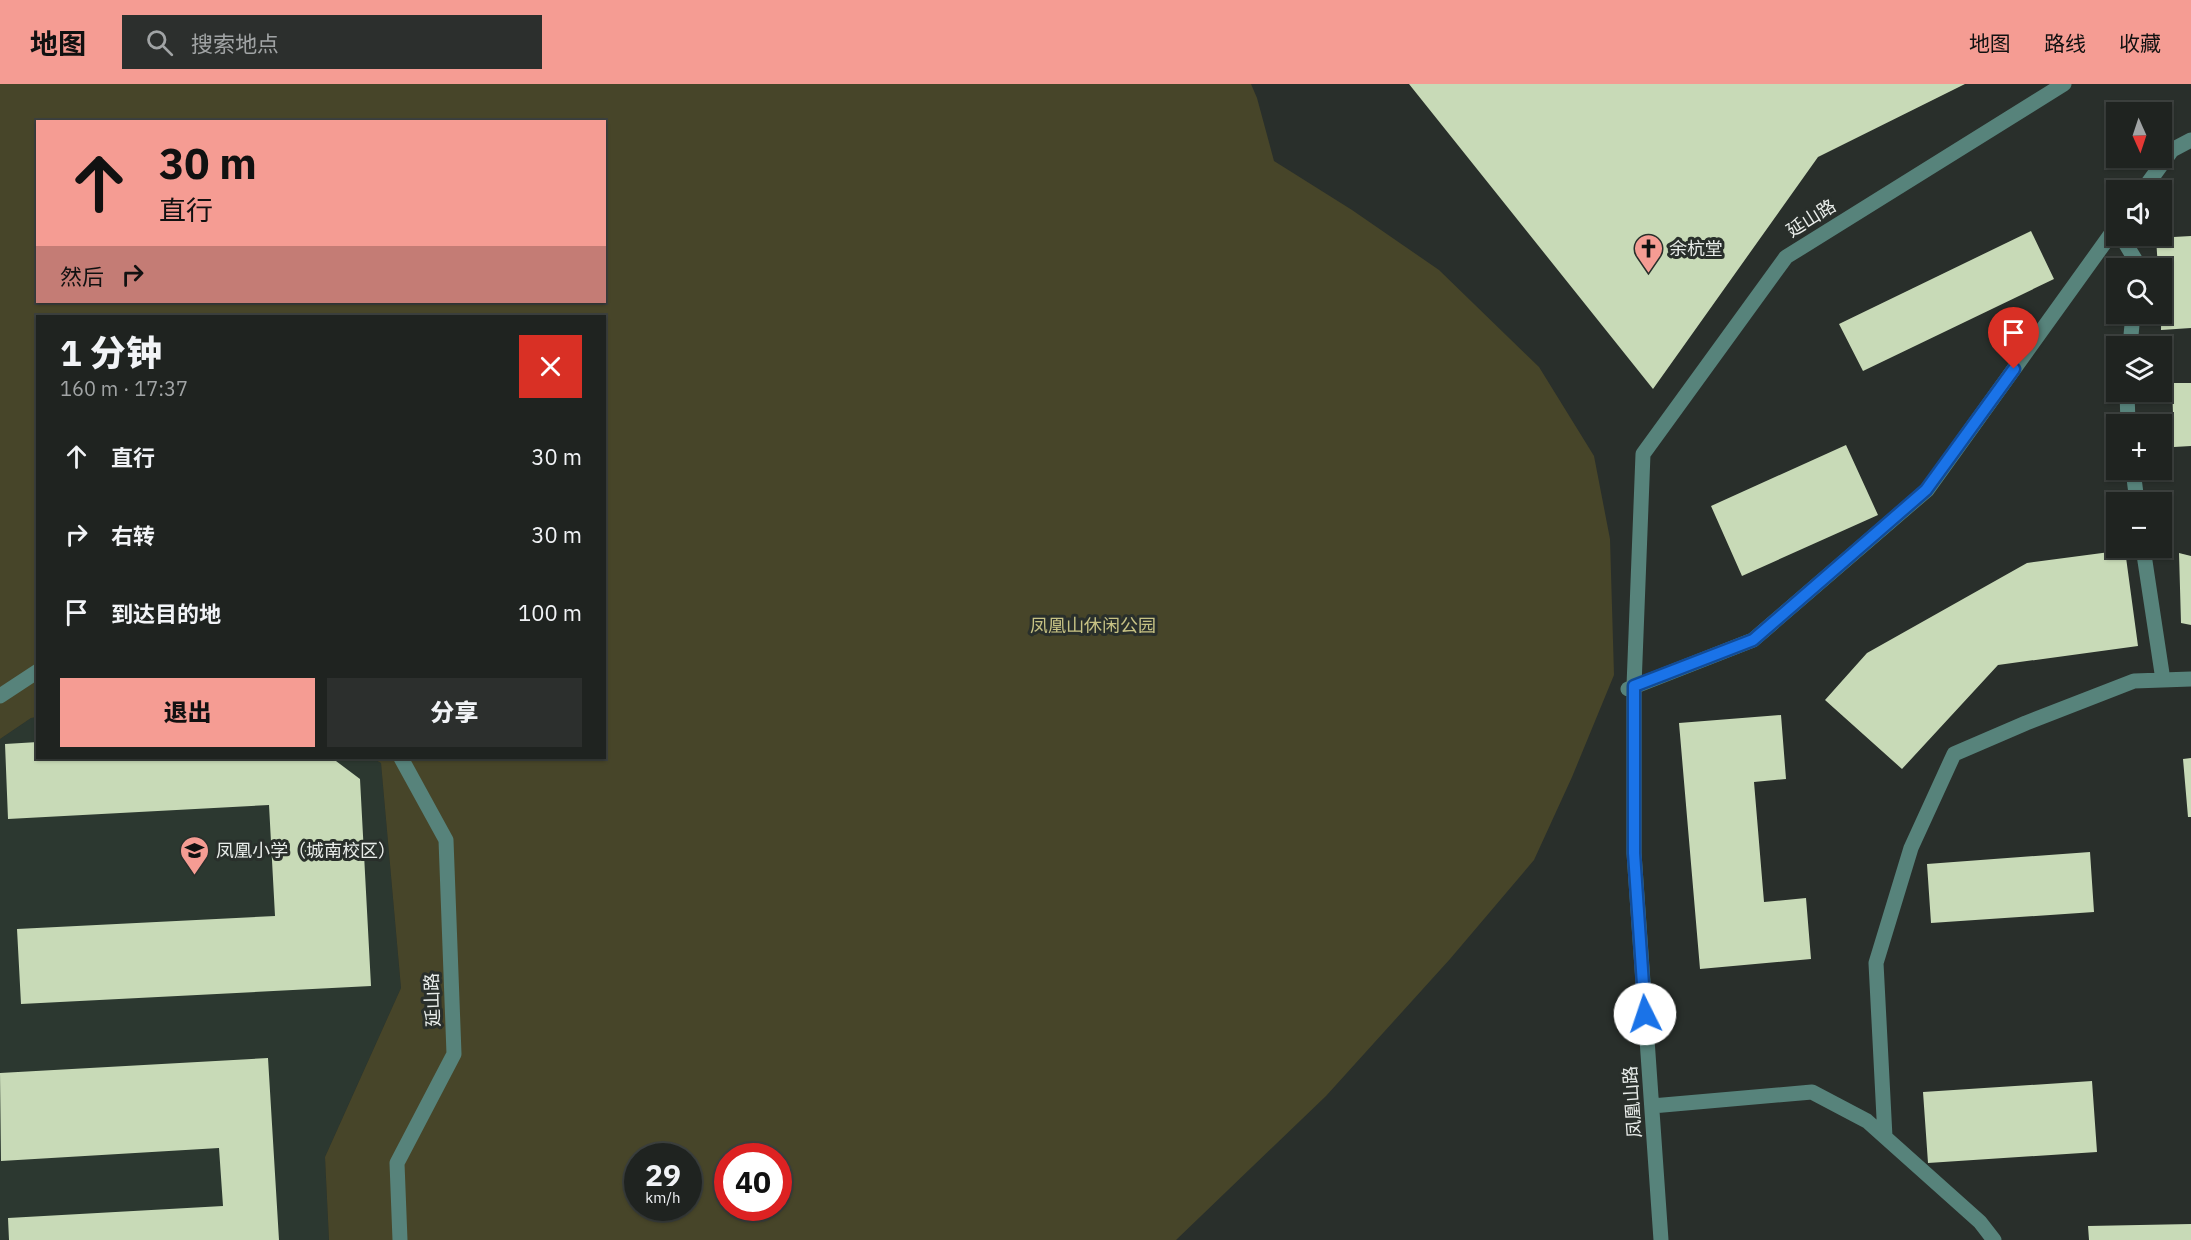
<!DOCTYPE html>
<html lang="zh">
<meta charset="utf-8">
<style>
body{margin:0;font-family:"IBM Plex Sans","Noto Sans SC",sans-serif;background:#2c2f2d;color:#f1f3f6;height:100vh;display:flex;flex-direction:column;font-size:22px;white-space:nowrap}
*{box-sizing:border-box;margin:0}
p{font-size:20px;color:#a1a4a5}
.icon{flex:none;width:33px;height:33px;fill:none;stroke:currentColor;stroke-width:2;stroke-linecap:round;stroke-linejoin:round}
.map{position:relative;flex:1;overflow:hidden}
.side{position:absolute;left:36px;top:231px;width:570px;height:444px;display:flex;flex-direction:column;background:#1f2320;border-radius:0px;box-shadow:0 2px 4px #0004,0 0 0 2px #3c403e}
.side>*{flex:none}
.guide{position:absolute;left:36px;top:36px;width:570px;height:183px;border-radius:0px;box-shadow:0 2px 4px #0004,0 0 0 2px #3c403e;background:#f59c93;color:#111;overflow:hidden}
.needle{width:39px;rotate:177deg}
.buttons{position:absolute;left:2106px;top:18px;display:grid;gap:12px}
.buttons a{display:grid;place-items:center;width:66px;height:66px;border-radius:0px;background:#1f2320;box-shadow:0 2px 4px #0004,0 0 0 2px #3c403e;font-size:30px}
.speed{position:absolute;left:624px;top:1059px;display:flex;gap:12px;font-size:30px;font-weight:700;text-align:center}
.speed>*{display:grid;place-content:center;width:78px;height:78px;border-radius:50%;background:#1f2320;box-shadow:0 2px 4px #0004,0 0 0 2px #3c403e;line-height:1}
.speed small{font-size:15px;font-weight:400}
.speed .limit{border:9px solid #d22;background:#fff;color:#111}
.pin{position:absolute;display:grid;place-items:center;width:51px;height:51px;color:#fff;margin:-62px -26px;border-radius:50% 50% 50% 0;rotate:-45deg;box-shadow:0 0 6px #0007}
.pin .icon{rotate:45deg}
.me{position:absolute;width:66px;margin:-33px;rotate:356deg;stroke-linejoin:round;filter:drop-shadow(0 0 4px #0008)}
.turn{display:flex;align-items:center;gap:21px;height:126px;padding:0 24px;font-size:27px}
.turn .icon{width:78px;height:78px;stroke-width:2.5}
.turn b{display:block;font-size:42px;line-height:51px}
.then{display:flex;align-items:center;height:57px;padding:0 24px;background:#0003;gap:12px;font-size:22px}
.round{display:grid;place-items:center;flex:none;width:63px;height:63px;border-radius:0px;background:#2c2f2d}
.headline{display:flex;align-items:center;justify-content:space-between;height:102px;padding:0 24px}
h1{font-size:36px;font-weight:800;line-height:45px}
.action{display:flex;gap:12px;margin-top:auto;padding:12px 24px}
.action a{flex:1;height:69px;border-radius:0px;background:#f59c93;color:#111;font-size:24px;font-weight:800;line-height:69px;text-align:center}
.action a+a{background:#2c2f2d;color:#f1f3f6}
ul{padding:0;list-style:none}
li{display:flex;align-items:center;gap:18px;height:78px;padding:0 24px}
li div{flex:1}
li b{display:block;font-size:22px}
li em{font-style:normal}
header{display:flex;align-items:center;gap:36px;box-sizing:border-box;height:84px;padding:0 30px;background:#f59c93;color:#111}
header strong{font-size:28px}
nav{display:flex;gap:33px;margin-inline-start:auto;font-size:21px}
.search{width:420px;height:54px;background:#2c2f2d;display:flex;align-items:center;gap:15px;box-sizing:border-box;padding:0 21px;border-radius:0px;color:#a1a4a5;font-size:22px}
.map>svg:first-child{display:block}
</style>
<header>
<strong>地图</strong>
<div class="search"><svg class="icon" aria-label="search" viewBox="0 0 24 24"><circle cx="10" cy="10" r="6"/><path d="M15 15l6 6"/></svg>搜索地点</div>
<nav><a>地图</a><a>路线</a><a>收藏</a></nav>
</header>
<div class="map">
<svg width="2191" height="1156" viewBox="0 0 2191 1156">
<rect width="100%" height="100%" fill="#292f2b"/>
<path fill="#2c3830" d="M37 633 38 674H372L381 679 401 904 325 1073 329 1156H0V655L31 634Z"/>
<path fill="#474529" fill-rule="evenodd" d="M0 0H1251L1257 14 1274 77 1352 126 1439 186 1539 283 1594 372 1610 455 1614 591 1572 693 1534 776 1450 875 1326 1012 1176 1156H329L325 1073 401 904 381 679 372 674H604V232H38L37 633 31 634 0 655ZM38 38H604V218H38ZM638 1072H688V1124H638ZM728 1072H778V1124H728Z"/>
<path fill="#c8dab7" d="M1409 0H1965L1818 73 1653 305Z
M2031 147 2054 195 1863 287 1839 240Z
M2191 152V244L2161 246 2162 184H2158L2156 154Z
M2172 299H2191V362L2174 363Z
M1846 361 1878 431 1742 492 1711 422Z
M2125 466 2138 562 1998 581 1902 685 1825 616 1867 569 2027 479Z
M2179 469 2191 472V541L2181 539Z
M1781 631 1786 695 1754 698 1764 818 1806 814 1811 875 1700 885 1679 639Z
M38 658V674H332L360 695 371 902 21 920 17 845 275 832 269 721 8 735 5 660Z
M2191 674V733H2188L2183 675Z
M2090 768 2094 828 1931 839 1927 780Z
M268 974 279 1156H9L8 1134 223 1122 219 1064 1 1077 0 989Z
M2092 997 2097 1068 1928 1079 1923 1008Z
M2191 1140V1156H2089L2088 1142Z"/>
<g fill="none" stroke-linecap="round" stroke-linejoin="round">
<path stroke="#57837b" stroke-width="15" d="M2143 106 2172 66 2191 56
M2121 152 2136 177V184
M2130 262 2133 230
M2127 308 2128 340
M2133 386 2137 418
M2143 464 2163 596
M1628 605 1753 556 1927 406 2116 143
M0 612 38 587
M1652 1022 1812 1008 1867 1037 1980 1138 1994 1156
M1885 1053 1876 879 1911 764 1954 670 2026 639 2134 597 2191 595
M400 1156 397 1079 454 970 446 756 401 674
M1661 1156 1634 769V602L1643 370 1786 173 2064 0"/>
</g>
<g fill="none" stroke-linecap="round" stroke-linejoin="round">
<defs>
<path id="route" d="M1645 930 1634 769V602L1753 556 1926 406 2014 285"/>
</defs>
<use href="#route" stroke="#114b97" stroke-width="15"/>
<use href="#route" stroke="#1a73e8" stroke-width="10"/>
</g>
<defs>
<symbol id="church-pin" viewBox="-11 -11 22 30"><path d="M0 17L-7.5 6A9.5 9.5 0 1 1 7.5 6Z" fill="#f59c93" stroke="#292f2b"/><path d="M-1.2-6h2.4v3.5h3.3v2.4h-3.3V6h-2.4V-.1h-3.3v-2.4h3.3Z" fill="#111"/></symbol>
<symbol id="school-pin" viewBox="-11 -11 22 30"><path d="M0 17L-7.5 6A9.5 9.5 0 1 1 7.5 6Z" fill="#f59c93" stroke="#292f2b"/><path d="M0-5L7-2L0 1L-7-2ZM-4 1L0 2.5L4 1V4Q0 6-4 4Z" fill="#111"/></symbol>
</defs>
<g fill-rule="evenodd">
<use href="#church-pin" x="1632" y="148" width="33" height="45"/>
<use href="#school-pin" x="178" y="750" width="33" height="45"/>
</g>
<g text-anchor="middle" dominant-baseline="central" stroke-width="6" stroke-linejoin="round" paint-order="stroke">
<g font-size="18" fill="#e9edea" stroke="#292f2b">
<text transform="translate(1811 134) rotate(-32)">延山路</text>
<text transform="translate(432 916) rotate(-92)">延山路</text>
<text transform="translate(1632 1018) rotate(-94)">凤凰山路</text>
</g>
<g font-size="18" fill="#e9edea" stroke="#292f2b" text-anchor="start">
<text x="1669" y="164">余杭堂</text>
<text x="216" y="766">凤凰小学（城南校区）</text>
</g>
<g font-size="18" fill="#c7c284" stroke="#292f2b">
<text x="1093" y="541">凤凰山休闲公园</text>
</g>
</g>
</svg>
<div class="buttons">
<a><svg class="needle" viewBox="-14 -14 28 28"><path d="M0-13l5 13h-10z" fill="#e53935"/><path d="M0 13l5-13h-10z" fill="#a1a4a5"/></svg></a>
<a><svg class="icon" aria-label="sound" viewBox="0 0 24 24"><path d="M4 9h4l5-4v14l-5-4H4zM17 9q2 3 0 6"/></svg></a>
<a><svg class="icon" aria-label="search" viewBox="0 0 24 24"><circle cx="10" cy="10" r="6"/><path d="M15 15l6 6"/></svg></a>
<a><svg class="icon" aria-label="layers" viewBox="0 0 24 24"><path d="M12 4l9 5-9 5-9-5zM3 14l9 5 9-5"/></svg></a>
<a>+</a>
<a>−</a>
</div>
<div class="speed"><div>29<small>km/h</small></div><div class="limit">40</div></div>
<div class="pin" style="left:2014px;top:285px;background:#d93025"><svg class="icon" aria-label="arrive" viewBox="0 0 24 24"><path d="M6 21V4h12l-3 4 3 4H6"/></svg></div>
<svg class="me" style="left:1645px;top:930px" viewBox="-20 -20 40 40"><circle r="19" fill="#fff"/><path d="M0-13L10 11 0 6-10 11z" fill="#1a73e8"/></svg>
<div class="guide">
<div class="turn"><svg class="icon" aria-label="ahead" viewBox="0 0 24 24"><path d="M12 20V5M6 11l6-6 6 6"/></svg><div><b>30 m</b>直行</div></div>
<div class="then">然后<svg class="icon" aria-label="right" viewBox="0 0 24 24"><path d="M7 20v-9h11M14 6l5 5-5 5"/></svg></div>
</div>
<section class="side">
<div class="headline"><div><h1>1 分钟</h1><p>160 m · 17:37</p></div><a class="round" style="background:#d93025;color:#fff"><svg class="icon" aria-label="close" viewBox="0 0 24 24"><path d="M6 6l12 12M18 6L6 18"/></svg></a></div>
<ul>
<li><svg class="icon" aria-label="ahead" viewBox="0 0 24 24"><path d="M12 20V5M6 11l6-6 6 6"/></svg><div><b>直行</b></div><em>30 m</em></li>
<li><svg class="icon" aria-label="right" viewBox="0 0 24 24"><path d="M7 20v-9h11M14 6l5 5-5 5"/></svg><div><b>右转</b></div><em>30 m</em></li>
<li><svg class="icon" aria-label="arrive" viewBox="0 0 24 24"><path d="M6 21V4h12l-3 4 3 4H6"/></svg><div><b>到达目的地</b></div><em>100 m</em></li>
</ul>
<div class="action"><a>退出</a><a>分享</a></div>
</section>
</div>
